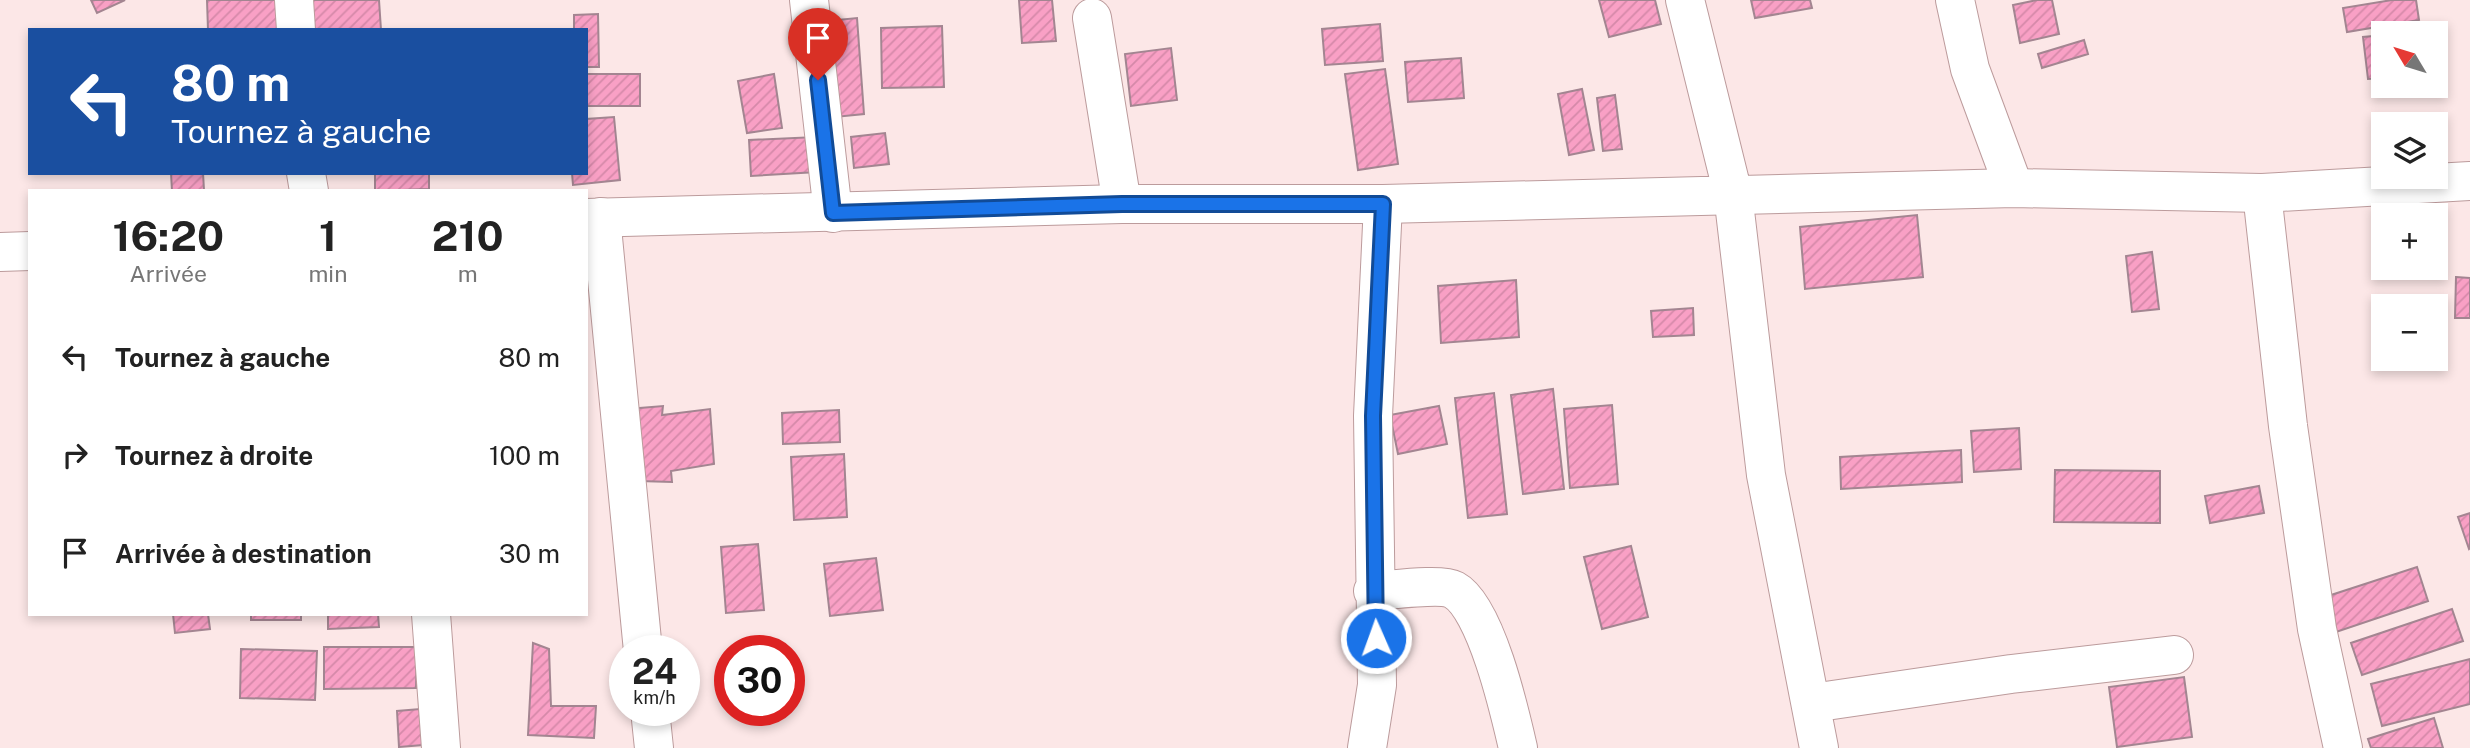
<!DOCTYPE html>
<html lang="fr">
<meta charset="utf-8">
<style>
body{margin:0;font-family:"Public Sans",sans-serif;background:#f6f6f6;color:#222;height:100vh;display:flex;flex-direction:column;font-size:26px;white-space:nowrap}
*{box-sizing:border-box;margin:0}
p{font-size:23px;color:#767676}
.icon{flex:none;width:38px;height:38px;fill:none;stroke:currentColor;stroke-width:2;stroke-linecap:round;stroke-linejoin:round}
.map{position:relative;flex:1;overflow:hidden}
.sheet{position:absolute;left:28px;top:189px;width:560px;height:427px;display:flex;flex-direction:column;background:#fff;border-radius:0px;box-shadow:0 4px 10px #0003}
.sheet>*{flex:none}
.guide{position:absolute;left:28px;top:28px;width:560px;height:147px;border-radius:0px;box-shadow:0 4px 10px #0003;background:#1a4fa0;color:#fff;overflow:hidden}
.needle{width:46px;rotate:308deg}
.fabs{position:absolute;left:2371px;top:21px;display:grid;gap:14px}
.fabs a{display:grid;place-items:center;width:77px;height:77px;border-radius:0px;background:#fff;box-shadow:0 4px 10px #0003;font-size:35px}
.speed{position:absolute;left:609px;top:635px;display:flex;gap:14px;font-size:35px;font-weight:700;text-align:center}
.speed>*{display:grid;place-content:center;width:91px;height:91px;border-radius:50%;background:#fff;box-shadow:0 4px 10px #0003;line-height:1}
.speed small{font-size:18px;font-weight:400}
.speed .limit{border:10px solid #d22;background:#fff;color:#111}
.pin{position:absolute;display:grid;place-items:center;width:60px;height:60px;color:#fff;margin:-72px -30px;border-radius:50% 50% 50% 0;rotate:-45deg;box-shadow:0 0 7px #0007}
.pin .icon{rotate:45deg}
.me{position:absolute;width:77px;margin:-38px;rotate:358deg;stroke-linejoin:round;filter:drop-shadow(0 0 5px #0008)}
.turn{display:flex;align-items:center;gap:24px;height:147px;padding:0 28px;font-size:32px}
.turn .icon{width:91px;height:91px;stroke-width:2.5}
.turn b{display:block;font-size:49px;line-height:60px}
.eta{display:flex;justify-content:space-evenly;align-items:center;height:119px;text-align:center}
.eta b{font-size:42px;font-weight:700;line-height:49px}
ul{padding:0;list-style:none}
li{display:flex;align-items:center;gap:21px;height:98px;padding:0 28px}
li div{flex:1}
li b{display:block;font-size:26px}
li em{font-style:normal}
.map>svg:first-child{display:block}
</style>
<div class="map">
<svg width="2470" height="748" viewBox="0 0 2470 748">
<defs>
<pattern id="building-hatch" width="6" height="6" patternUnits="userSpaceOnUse" patternTransform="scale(1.75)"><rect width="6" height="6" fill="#f9a0c5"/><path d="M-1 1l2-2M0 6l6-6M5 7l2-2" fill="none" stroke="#d589a9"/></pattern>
</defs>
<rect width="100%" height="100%" fill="#fce7e7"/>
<path fill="url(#building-hatch)" stroke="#a38591" stroke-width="2" d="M91 0H125L97 13Z
M207 0H277L278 30H208Z
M307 0H379L381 30H308Z
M1019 0H1052L1056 41 1022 43Z
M1599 0H1655L1661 24 1609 37Z
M1751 0H1810L1812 8 1755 18Z
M2037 0H2052L2059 34 2020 43 2013 5Z
M2392 0H2416L2419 20 2347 32 2343 8Z
M598 14 599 67H586V30H574V15Z
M857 18 864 114 835 117 828 21Z
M1380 24 1383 61 1325 65 1322 29Z
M942 26 944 87 882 88 881 28Z
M2384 35V78L2368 79 2363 37Z
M2084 40 2088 54 2042 68 2038 54Z
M1171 48 1177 100 1131 106 1125 54Z
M1461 58 1464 98 1408 102 1405 62Z
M1385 69 1398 164 1358 170 1345 74Z
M586 74H640V106H586Z
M774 74 782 128 747 133 738 81Z
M1582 89 1594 150 1569 155 1558 94Z
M1615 95 1622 149 1603 151 1597 98Z
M614 117 620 180 573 185 572 173H586V119Z
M885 133 889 164 854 168 851 137Z
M816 137 817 172 751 176 749 140Z
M171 173H203L204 190 172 191Z
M375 173H429V189L375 191Z
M1917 215 1923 277 1805 289 1800 227Z
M2152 252 2159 309 2132 312 2126 256Z
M2456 277 2470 278V318H2455Z
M1516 280 1519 337 1441 343 1438 286Z
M1693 308 1694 335 1653 337 1651 311Z
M1553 389 1564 489 1523 494 1511 395Z
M1494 393 1507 514 1468 518 1455 398Z
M1612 405 1618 484 1570 488 1564 409Z
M663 406 662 415 710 409 714 464 671 471 672 482 639 481 628 409Z
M1439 406 1447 444 1398 454 1390 415Z
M839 410 840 442 783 444 782 413Z
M2019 428 2021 469 1974 472 1971 431Z
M1961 450 1962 482 1841 489 1840 457Z
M844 454 847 517 794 520 791 457Z
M2055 470 2160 471V523L2054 522Z
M2259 486 2264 513 2210 523 2205 496Z
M2470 513V548L2469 549 2458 517Z
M758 544 764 610 726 613 721 547Z
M1631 546 1648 617 1602 629 1584 557Z
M876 558 883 610 830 616 824 564Z
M2417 567 2428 601 2336 632 2325 597Z
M2452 609 2463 641 2362 675 2351 643Z
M173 614H208L210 629 175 633Z
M251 614H301V620H251Z
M328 614H378L379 627 328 629Z
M533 643 549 649 551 706H596L594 738 528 735Z
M324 647H417L416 688 324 689Z
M241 649 317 651 315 700 240 698Z
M2470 659V704L2382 726 2371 684Z
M2184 677 2192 737 2117 747 2109 687Z
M420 709 423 745 399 747 397 711Z
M2434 718 2443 748H2371L2368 739Z"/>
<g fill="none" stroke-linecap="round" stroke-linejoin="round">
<defs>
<path id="street" d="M294 0 296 30
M809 0 833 213
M1955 0 1970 69 2014 188
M1092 18 1122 204
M306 173 309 191
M2262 193 2288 426 2317 629 2343 748
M1733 194 1766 475 1819 748
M601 217 643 651
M1373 591C1391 590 1441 583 1454 590 1486 607 1510 713 1518 748
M431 614 441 748
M1812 703 2011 674 2174 655
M650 710 654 748
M1367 748 1377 685 1373 416 1383 204"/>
<path id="secondary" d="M1685 0 1733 194
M586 218 1122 204H1383L2014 188 2262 193 2470 181
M0 252 30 251"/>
</defs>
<use href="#street" stroke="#bc9b9c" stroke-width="40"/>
<use href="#secondary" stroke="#bc9b9c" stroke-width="40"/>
<use href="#street" stroke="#fff" stroke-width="38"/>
<use href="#secondary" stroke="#fff" stroke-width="38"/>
</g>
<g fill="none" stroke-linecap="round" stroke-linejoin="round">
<defs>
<path id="route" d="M818 80 833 213 1122 204H1383L1373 416 1376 638"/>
</defs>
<use href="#route" stroke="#114b97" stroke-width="18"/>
<use href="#route" stroke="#1a73e8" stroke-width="12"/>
</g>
</svg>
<div class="fabs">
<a><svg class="needle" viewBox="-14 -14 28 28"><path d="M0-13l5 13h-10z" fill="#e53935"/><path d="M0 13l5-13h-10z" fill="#767676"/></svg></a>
<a><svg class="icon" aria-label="layers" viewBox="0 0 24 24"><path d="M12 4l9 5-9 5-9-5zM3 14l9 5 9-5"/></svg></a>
<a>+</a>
<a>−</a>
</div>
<div class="speed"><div>24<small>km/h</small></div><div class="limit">30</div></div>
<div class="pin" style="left:818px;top:80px;background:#d93025"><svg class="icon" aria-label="arrive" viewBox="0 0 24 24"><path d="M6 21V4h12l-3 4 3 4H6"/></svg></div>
<svg class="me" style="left:1376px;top:638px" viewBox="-20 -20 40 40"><circle r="17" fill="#1a73e8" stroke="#fff" stroke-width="3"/><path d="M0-11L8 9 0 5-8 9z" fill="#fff"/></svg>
<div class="guide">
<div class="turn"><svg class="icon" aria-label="left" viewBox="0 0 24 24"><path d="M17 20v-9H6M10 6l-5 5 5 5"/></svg><div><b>80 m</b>Tournez à gauche</div></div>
</div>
<section class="sheet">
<div class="eta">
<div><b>16:20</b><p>Arrivée</p></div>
<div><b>1</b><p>min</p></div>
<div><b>210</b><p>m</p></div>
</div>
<ul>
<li><svg class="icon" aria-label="left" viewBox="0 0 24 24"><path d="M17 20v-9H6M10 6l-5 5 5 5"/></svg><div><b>Tournez à gauche</b></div><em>80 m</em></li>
<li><svg class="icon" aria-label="right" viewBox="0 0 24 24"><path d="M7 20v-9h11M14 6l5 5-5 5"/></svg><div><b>Tournez à droite</b></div><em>100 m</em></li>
<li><svg class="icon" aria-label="arrive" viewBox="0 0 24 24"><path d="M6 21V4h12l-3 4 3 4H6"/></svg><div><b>Arrivée à destination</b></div><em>30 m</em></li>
</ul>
</section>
</div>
